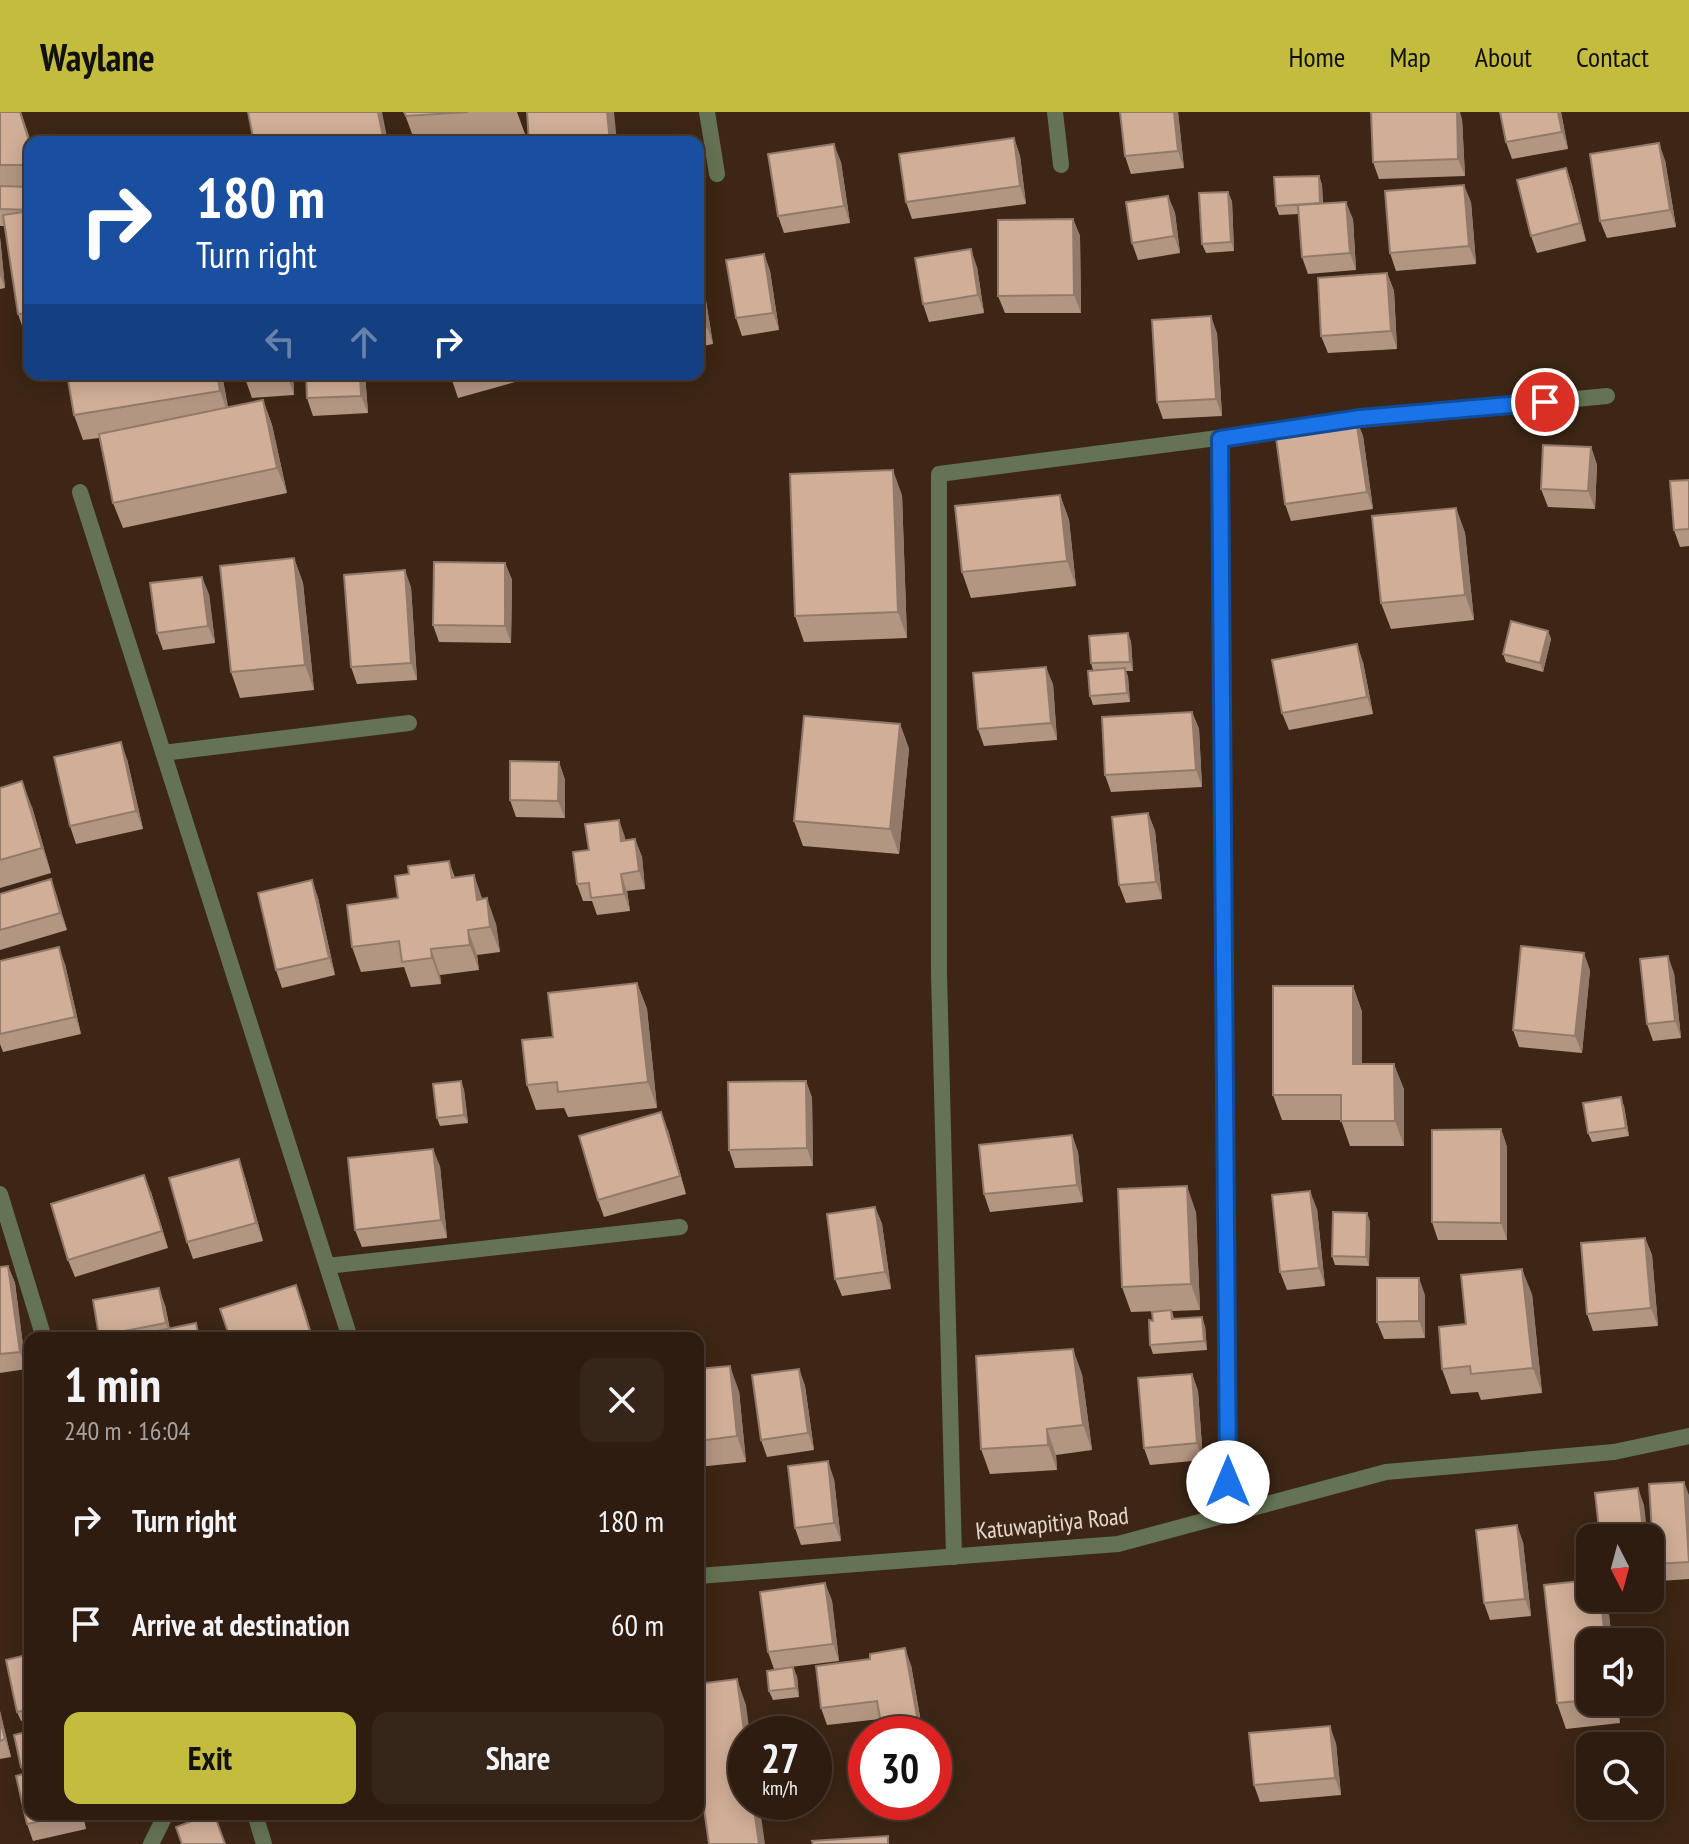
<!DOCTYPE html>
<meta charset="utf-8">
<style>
body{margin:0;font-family:"PT Sans Narrow",sans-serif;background:#362519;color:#f1f3f6;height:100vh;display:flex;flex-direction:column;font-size:30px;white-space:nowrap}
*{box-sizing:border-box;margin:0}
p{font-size:26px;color:#a7a19f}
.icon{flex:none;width:44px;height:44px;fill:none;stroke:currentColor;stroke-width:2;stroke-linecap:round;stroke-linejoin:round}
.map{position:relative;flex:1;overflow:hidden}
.details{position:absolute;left:24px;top:1220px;width:680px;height:488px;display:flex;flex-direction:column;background:#2e1c10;border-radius:16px;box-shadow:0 4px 20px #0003,0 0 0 2px #493a30}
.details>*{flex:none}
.hud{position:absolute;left:24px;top:24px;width:680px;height:244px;border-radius:16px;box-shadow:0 4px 20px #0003,0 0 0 2px #493a30;background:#1a4fa0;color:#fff;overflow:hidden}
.needle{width:52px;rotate:174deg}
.tools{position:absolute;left:1576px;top:1412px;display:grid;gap:16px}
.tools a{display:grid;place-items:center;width:88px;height:88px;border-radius:16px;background:#2e1c10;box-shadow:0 4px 20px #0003,0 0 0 2px #493a30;font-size:40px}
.speed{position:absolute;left:728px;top:1604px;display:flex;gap:16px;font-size:40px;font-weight:700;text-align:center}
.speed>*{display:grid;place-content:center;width:104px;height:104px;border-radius:50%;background:#2e1c10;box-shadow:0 4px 20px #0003,0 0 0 2px #493a30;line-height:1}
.speed small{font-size:20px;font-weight:400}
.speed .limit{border:12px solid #d22;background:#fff;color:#111}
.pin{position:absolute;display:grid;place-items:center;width:68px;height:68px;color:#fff;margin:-34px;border:4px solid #fff;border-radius:50%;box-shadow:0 2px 8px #0007}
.me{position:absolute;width:88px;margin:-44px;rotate:0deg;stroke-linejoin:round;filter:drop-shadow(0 0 6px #0008)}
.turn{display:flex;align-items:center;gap:28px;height:168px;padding:0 40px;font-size:36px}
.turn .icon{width:104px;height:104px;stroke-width:2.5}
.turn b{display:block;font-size:56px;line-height:68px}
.lanes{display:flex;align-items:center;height:76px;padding:0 40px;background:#0003;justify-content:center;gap:40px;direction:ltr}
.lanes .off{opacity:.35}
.round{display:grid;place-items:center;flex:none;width:84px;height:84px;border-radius:16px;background:#362519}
.headline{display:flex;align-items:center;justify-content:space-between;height:136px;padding:0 40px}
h1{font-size:48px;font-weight:600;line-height:60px}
.button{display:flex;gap:16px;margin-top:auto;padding:16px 40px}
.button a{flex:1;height:92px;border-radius:16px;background:#c4bc3e;color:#111;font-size:32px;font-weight:600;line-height:92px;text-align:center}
.button a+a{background:#362519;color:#f1f3f6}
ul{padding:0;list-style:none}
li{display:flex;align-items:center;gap:24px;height:104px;padding:0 40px}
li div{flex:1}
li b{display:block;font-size:30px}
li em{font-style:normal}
header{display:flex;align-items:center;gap:48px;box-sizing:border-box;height:112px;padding:0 40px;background:#c4bc3e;color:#111}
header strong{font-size:38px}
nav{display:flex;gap:44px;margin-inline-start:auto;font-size:28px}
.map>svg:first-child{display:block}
</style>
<header>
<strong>Waylane</strong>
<nav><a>Home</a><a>Map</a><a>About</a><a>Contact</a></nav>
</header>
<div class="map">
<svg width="1689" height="1732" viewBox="0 0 1689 1732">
<rect width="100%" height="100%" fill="#3d2615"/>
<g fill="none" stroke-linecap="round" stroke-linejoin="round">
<path stroke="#647354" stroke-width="16" d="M707 0 717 62
M1055 0 1061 53
M1338 310 1607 284
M1220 327 1228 1402
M80 380 350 1226
M163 641 409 611
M0 1082 44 1226
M327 1154 680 1115
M954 1445 939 862V362L1295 316
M255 1702 264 1732"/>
<path stroke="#647354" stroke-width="16" d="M698 1464 1118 1432 1386 1360 1614 1340 1689 1324
M151 1732 166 1702"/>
</g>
<path fill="#b39682" d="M0 0H21L31 30H30V227L27 228 18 202 5 114H0Z
M404 0H517L525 22 415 30Z
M1120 0H1178L1184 56 1131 62 1125 44Z
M1500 0H1561L1568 37 1512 47 1506 30Z
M1462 7 1465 64 1379 67 1373 50Z
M1014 26 1020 44 1026 92 912 107 906 90Z
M1665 48 1676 115 1607 126 1600 109Z
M841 50 850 111 784 121 778 104Z
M1566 56 1572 73 1586 129 1537 141 1531 124Z
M1319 64 1322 73 1323 91 1353 107 1356 158 1308 162 1302 145 1299 102 1279 103 1276 94Z
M1168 84 1175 101 1180 141 1138 148 1132 131Z
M1232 89 1234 139 1206 141 1202 132Z
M1471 90 1476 152 1396 159 1390 141Z
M1073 107 1080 124 1081 201H1005L998 184Z
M0 125 5 176 0 177Z
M764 142 770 159 779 218 742 224 736 206Z
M977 155 984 201 929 210 923 192Z
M1387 161 1394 179 1397 237 1328 241 1321 224Z
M698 166H699L705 183 713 232 698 235Z
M1217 221 1222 304 1163 307 1157 290Z
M67 262H222L228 295 263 288 272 313 287 381 123 416 113 391 99 326 83 328 74 303Z
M245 262H293L294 283 252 286 246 269Z
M365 262 368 301 313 304 307 286Z
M450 262H520L522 268 458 286Z
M1356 307 1363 324 1373 397 1291 409 1285 392Z
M1591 335 1597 353 1595 397 1548 395 1541 377Z
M1689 368V434L1680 435 1674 418Z
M902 383 907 526 804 530 795 504Z
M1060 383 1069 408 1076 474 971 486 962 460Z
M1456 396 1465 421 1474 508 1391 517 1381 491Z
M294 446 303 471 314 578 240 586 231 560Z
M505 451 512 468 511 531 439 530 433 513Z
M411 475 417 568 357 572 351 555Z
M209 482 215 531 163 538 157 521Z
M1548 519 1551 527 1543 560 1506 550 1503 542Z
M1128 521 1131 530 1133 559H1126L1128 565 1130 590 1093 593 1090 584 1093 558 1091 551Z
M1363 550 1373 602 1289 618 1282 601Z
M1053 572 1057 628 984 634 978 617Z
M1192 600 1199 617 1202 675 1111 680 1105 663Z
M900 612 909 637 899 742 803 734 794 709Z
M127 647 143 717 76 732 70 714Z
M559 650 565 668V706L516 705 510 688Z
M0 676 32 695 51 761 0 776Z
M1148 701 1155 719 1162 787 1126 791 1119 773Z
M625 725V728L635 727 642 745 645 777 627 779 630 799 597 803 592 789H583L577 772 589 738Z
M449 749 455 766 474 763 482 787 496 812 500 840 477 843 479 858 440 863 441 872 411 875 404 855 361 860 352 835 398 786 409 762Z
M51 767 67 818 0 838V782Z
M312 768 318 786 335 863 282 876 276 858Z
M0 849 65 852 81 922 3 940 0 932Z
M1590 858 1582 941 1519 935 1513 918Z
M1674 861 1681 926 1653 929 1647 912Z
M637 871 647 897 657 996 568 1005 564 996 536 998 527 973 553 925Z
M1353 874 1362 900V952L1404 977V1034H1350L1341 1008H1282L1273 983Z
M461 969 464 978 468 1011 440 1014 437 1006Z
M806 969 812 986 813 1054 735 1056 729 1038Z
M1624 994 1629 1024 1592 1030 1588 1021Z
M1501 1017 1507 1035V1128H1438L1432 1110Z
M668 1018 686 1082 604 1105 598 1088Z
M1072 1023 1078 1040 1083 1090 990 1100 984 1082Z
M440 1054 447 1126 362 1135 355 1118Z
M245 1065 263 1129 193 1147 187 1130Z
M151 1080 168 1136 75 1165 68 1148Z
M875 1095 882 1112 891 1177 842 1184 835 1167Z
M1317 1097 1325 1174 1287 1178 1280 1160Z
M1196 1100 1200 1198 1172 1199 1174 1207 1205 1214 1207 1238 1153 1242 1150 1233 1153 1209 1158 1199 1131 1200 1122 1175Z
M1367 1101 1370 1110 1369 1154 1335 1153 1332 1144Z
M1645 1126 1652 1143 1658 1214 1593 1219 1587 1202Z
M8 1154 15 1171 26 1257 0 1261V1155Z
M1532 1182 1542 1281 1481 1288 1478 1280 1451 1282 1442 1257 1466 1212Z
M1425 1183V1226L1384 1227 1377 1210Z
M93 1188 165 1193 170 1217 202 1226H100Z
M698 1257 739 1279 746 1350 698 1355Z
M799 1257 805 1274 814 1338 767 1345 761 1328Z
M1082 1262 1092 1338 1056 1343 1057 1358 990 1362 981 1337Z
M1192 1262 1198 1279 1203 1348 1150 1353 1144 1336Z
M834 1367 841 1429 801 1433 795 1416Z
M1689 1383V1467L1660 1469 1654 1452Z
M1523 1430 1531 1504 1490 1508 1484 1491Z
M1650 1441 1654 1477H1650Z
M825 1471 832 1489 839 1549 774 1557 768 1540Z
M1608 1493 1612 1530H1590V1590H1618L1620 1611 1566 1617 1557 1591Z
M30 1542V1607L21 1609 17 1600Z
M911 1553 923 1622H883L880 1607 827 1613 821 1596Z
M797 1564 799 1585 773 1588 769 1579Z
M0 1599 11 1645 0 1647Z
M30 1619V1702H83L86 1717 33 1729 27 1712 23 1662 21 1655Z
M1336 1631 1341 1683 1260 1690 1254 1673Z"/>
<path fill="#927a6a" d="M20 0 31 30 30 32Z
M378 0H382L388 30H384Z
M607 0H614L617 30H610Z
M1174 0H1178L1184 56 1178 39Z
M1457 0H1460L1462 7 1465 64 1458 47Z
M1558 0H1561L1568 37 1562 20Z
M1014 26 1020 44 1026 92 1020 74Z
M1659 31 1665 48 1676 115 1670 98Z
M834 32 841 50 850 111 844 94Z
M1566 56 1572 73 1586 129 1580 111Z
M1319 64 1322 73 1323 101 1320 92Z
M1464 73 1471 90 1476 152 1469 134Z
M1228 80 1232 89 1234 139 1231 130Z
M1168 84 1175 101 1180 141 1174 124Z
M1346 90 1353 107 1356 158 1350 141Z
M1073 107 1080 124 1081 201 1074 183Z
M0 125V126L5 176 0 163Z
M971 137 977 155 984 201 978 183Z
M764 142 770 159 779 218 773 201Z
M1387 161 1394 179 1397 237 1391 219Z
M699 166 705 183 713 232 707 215Z
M1211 204 1217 221 1222 304 1216 287Z
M217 262H222L229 305 220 279Z
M288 262H293L294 283 288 266Z
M360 262H365L368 301 361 284Z
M263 288 272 313 287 381 277 356Z
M1356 307 1363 324 1373 397 1367 380Z
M1591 335 1597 353 1595 397 1588 379Z
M893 358 902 383 907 526 898 500Z
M1060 383 1069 408 1076 474 1067 449Z
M1456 396 1465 421 1474 508 1465 483Z
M294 446 303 471 314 578 305 553Z
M505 451 512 468 511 531 505 514Z
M405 458 411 475 417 568 411 551Z
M202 465 209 482 215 531 208 514Z
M1548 519 1551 527 1543 560 1540 551Z
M1128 521 1131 530 1133 559 1130 550Z
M1357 532 1363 550 1373 602 1367 585Z
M1046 555 1053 572 1057 628 1051 611Z
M1125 556 1128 565 1130 590 1127 581Z
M1192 600 1199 617 1202 675 1196 658Z
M900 612 909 637 899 742 890 717Z
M121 630 127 647 143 717 136 699Z
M559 650 565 668V706L558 689Z
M22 669 32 695 51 761 42 736Z
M1148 701 1155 719 1162 787 1156 770Z
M619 708 625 725 628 746 621 729Z
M635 727 642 745 645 777 639 759Z
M621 762 627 779 630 799 624 782Z
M474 763 483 789 477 788Z
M51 767 57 784 67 818 60 801Z
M312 768 318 786 335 863 329 846Z
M487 786 496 812 500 840 490 815Z
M468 818 477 843 479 858 470 833Z
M59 835 65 852 81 922 75 905Z
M431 837 440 863 441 872 432 846Z
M1584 841 1590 858 1582 941 1575 924Z
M1668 844 1674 861 1681 926 1675 909Z
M637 871 647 897 657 996 648 970Z
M1353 874 1362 900V977L1353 952Z
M1394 952 1404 977V1034L1395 1009Z
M461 969 464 978 468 1011 464 1003Z
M806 969 812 986 813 1054 807 1036Z
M1621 985 1624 994 1629 1024 1626 1016Z
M661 1000 668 1018 686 1082 680 1064Z
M1501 1017 1507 1035V1128L1501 1111Z
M1072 1023 1078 1040 1083 1090 1077 1073Z
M433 1037 440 1054 447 1126 441 1108Z
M239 1047 245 1065 263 1129 256 1111Z
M144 1063 151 1080 168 1136 162 1119Z
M1187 1074 1196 1100 1200 1198 1191 1172Z
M1310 1079 1317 1097 1325 1174 1319 1156Z
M875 1095 882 1112 891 1177 885 1160Z
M1367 1101 1370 1110 1369 1154 1366 1145Z
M1645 1126 1652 1143 1658 1214 1651 1196Z
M8 1154 15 1171 26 1257 20 1240Z
M1522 1157 1532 1182 1542 1281 1533 1256Z
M1419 1166 1425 1183V1226L1419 1209Z
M296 1173 305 1198 313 1226H312Z
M159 1176 165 1193 171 1226 166 1211Z
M1202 1205 1205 1214 1207 1238 1204 1229Z
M1073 1237 1082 1262 1092 1338 1083 1313Z
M730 1254 739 1279 746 1350 737 1324Z
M799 1257 805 1274 814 1338 808 1321Z
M1192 1262 1198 1279 1203 1348 1197 1331Z
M1047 1317 1056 1343 1057 1358 1048 1333Z
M828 1349 834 1367 841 1429 834 1411Z
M1684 1370 1689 1383V1450Z
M1638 1376 1644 1393 1648 1426H1644Z
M1517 1413 1523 1430 1531 1504 1525 1487Z
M1650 1441 1654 1477 1650 1465Z
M825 1471 832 1489 839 1549 833 1532Z
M1601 1486H1605L1608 1493 1612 1530H1605Z
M905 1536 911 1553 923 1622H920Z
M793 1555 797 1564 799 1585 796 1576Z
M737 1567 746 1593 750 1622H746V1634Z
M1613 1590H1618L1620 1611Z
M0 1599 11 1645 5 1627 0 1608Z
M1330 1614 1336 1631 1341 1683 1335 1666Z
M753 1690H759L765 1732H759Z"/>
<path fill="#d0ae97" stroke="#927a6a" stroke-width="2" d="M0 0H20L30 32V53H0Z
M248 0H378L384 30H254Z
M404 0H468L406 4Z
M527 0H607L610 30H529Z
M1120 0H1174L1178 39 1125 44Z
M1371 0H1457L1458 47 1373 50Z
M1500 0H1558L1562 20 1506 30Z
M1014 26 1020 74 906 90 899 42Z
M1659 31 1670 98 1600 109 1590 42Z
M834 32 844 94 778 104 768 42Z
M1566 56 1580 111 1531 124 1517 68Z
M1319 64 1320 91 1276 94 1274 65Z
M1464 73 1469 134 1390 141 1385 79Z
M0 74 30 75V98L0 97Z
M1228 80 1231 130 1202 132 1199 81Z
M1168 84 1174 124 1132 131 1126 90Z
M1346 90 1350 141 1302 145 1298 93Z
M30 99V201L18 202 3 103Z
M1073 107 1074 183 998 184V108Z
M971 137 978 183 923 192 915 146Z
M764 142 773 201 736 206 726 148Z
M1387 161 1391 219 1321 224 1318 166Z
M698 166H699L707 215 698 216Z
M1211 204 1216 287 1157 290 1152 208Z
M67 262H217L220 279 74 303Z
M245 262H288V266L246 269Z
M306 262H360L361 284 307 286Z
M450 262H475L452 269Z
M263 288 277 356 113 391 99 322Z
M1356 307 1367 380 1285 392 1275 318Z
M1543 333 1591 335 1588 379 1541 377Z
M893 358 898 500 795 504 790 362Z
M1689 368V417L1674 418 1670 369Z
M1060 383 1067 449 962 460 955 394Z
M1456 396 1465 483 1381 491 1372 404Z
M294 446 305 553 231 560 220 454Z
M434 450 505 451V514L433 513Z
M405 458 411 551 351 555 344 463Z
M202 465 208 514 157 521 150 471Z
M1511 509 1548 519 1540 551 1503 542Z
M1128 521 1130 550 1091 551 1089 524Z
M1357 532 1367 585 1282 601 1272 548Z
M1046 555 1051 611 978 617 973 561Z
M1125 556 1127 581 1090 584 1088 559Z
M1192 600 1196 658 1105 663 1102 605Z
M804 604 900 612 890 717 794 709Z
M121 630 136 699 70 714 54 645Z
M510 649 559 650 558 689 510 688Z
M22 669 42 736 0 748V676Z
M1148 701 1156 770 1119 773 1112 705Z
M619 708 621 729 635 727 639 759 621 762 624 782 591 786 589 771 577 772 573 740 589 738 585 712Z
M449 749 452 766 474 763 477 788 487 786 490 815 468 818 470 833 431 837 432 846 402 850 399 829 352 835 347 793 398 786 395 764 409 762 408 754Z
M51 767 60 801 0 818V782Z
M312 768 329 846 276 858 258 781Z
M1521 834 1584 841 1575 924 1513 918Z
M59 835 75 905 0 922V849Z
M1668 844 1675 909 1647 912 1640 847Z
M637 871 648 970 558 980 557 970 527 973 522 928 553 925 548 881Z
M1273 874H1353V952H1394L1395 1009H1341V983H1273Z
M461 969 464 1003 437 1006 433 972Z
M806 969 807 1036 729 1038 728 970Z
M1621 985 1626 1016 1588 1021 1583 991Z
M661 1000 680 1064 598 1088 579 1024Z
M1501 1017V1111L1432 1110V1018Z
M1072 1023 1077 1073 984 1082 979 1033Z
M433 1037 441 1108 355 1118 348 1046Z
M239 1047 256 1111 187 1130 169 1066Z
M144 1063 162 1119 68 1148 51 1092Z
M1187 1074 1191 1172 1122 1175 1118 1077Z
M1310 1079 1319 1156 1280 1160 1272 1083Z
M875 1095 885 1160 835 1167 827 1102Z
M1333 1100 1367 1101 1366 1145 1332 1144Z
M1645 1126 1651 1196 1587 1202 1581 1131Z
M8 1154 20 1240 0 1242V1155Z
M1522 1157 1533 1256 1471 1262 1470 1254 1442 1257 1439 1215 1466 1212 1461 1163Z
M1377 1166H1419V1209L1377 1210Z
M296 1173 312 1226H230L220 1197Z
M159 1176 166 1211 99 1224 93 1188Z
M1171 1198 1172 1207 1202 1205 1204 1229 1150 1233 1149 1208 1153 1209 1152 1200Z
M196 1211 199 1226H124Z
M1073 1237 1083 1313 1047 1317 1048 1333 981 1337 976 1244Z
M730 1254 737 1324 698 1329V1257Z
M799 1257 808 1321 761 1328 752 1263Z
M1192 1262 1197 1331 1144 1336 1138 1266Z
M828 1349 834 1411 795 1416 788 1354Z
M1684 1370 1689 1450 1654 1452 1649 1372Z
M1638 1376 1644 1426H1600L1595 1381Z
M1517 1413 1525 1487 1484 1491 1476 1418Z
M1590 1468V1486H1601L1605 1530H1590V1588L1557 1591 1544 1473Z
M825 1471 833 1532 768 1540 760 1480Z
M905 1536 920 1622H883L877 1589 821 1596 816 1554 870 1547V1542Z
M30 1542V1597L17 1600 6 1548Z
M793 1555 796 1576 769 1579 767 1559Z
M737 1567 746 1634V1690H753L759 1732H709L698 1654V1572Z
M0 1608 5 1627 0 1629Z
M1330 1614 1335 1666 1254 1673 1249 1621Z
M30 1619V1653L21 1655 14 1623Z
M30 1660V1702H71L27 1712 16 1664Z
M211 1702H214L225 1732H182L176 1715Z
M888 1724V1732H813L812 1729Z"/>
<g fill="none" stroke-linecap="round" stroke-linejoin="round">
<defs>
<path id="route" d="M1228 1370 1220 327 1360 306 1545 290"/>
</defs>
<use href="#route" stroke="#114b97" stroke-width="20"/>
<use href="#route" stroke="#1a73e8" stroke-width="14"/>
</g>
<g text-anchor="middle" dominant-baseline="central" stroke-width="8" stroke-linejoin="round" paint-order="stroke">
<g font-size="24" fill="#e5d6cb" stroke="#3d2615">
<text transform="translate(1052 1411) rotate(-6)">Katuwapitiya Road</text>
</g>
</g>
</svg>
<div class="tools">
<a><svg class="needle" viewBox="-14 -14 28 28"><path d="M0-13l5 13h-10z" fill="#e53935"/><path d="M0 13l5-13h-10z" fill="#a7a19f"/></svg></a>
<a><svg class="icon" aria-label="sound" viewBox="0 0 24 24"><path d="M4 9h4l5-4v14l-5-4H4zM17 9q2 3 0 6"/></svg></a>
<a><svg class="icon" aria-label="search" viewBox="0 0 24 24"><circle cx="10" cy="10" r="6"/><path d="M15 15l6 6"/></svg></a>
</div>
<div class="speed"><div>27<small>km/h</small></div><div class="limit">30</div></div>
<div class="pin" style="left:1545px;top:290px;background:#d93025"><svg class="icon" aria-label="arrive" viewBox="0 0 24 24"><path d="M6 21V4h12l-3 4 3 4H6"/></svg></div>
<svg class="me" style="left:1228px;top:1370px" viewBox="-20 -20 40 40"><circle r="19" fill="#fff"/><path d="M0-13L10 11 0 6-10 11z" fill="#1a73e8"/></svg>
<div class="hud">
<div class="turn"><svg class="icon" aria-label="right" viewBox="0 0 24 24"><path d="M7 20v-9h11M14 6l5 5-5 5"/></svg><div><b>180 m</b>Turn right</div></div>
<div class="lanes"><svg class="icon off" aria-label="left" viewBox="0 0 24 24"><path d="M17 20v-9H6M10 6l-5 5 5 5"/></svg><svg class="icon off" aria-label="ahead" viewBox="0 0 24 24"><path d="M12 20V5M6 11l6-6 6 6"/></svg><svg class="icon" aria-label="right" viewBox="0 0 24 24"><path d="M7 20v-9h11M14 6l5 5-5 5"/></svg></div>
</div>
<section class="details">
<div class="headline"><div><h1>1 min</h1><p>240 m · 16:04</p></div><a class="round"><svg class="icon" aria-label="close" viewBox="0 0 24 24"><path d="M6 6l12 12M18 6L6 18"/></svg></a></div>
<ul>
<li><svg class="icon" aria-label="right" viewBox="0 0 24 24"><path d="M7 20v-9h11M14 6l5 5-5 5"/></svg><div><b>Turn right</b></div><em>180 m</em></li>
<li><svg class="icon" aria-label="arrive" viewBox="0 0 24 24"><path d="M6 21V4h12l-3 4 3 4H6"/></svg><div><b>Arrive at destination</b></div><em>60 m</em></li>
</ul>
<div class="button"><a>Exit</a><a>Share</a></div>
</section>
</div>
